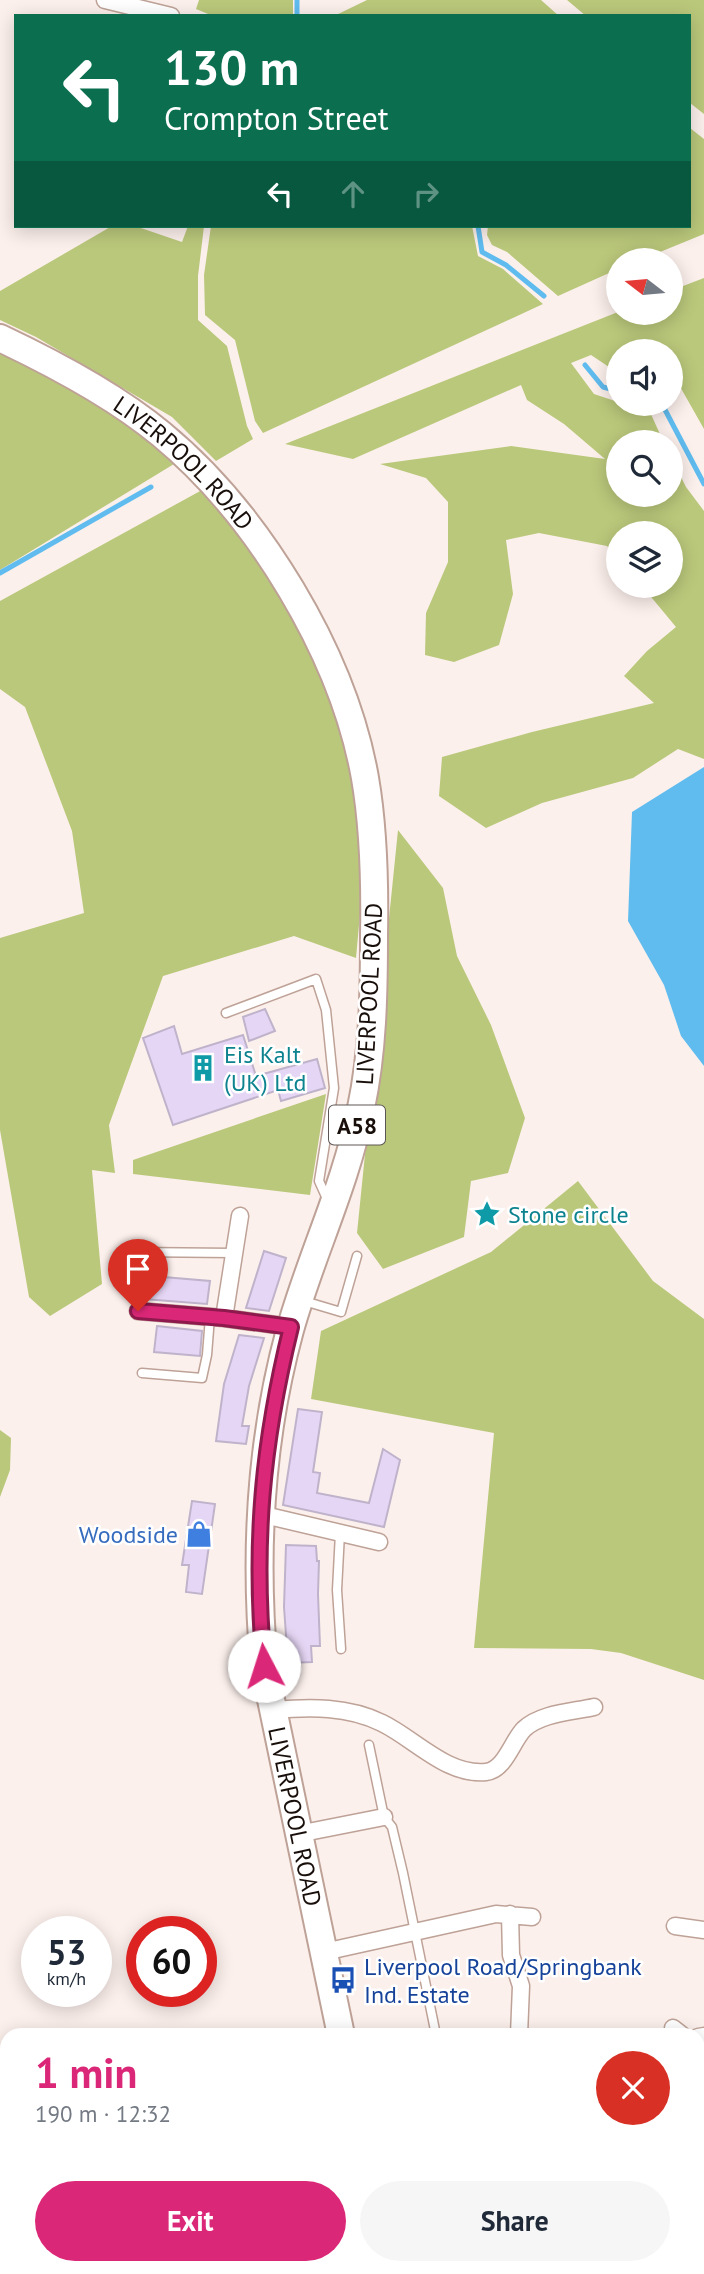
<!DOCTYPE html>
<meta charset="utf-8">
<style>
body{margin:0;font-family:"PT Sans",sans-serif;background:#f6f6f7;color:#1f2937;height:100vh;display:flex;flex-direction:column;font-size:26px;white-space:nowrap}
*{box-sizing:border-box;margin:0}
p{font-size:23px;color:#747a83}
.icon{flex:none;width:38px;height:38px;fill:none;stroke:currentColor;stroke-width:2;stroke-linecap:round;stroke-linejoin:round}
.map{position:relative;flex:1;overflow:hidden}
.drawer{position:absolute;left:0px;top:2028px;width:705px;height:247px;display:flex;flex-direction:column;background:#fff;border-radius:21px 21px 0 0;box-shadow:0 4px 18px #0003}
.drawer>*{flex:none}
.top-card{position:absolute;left:14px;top:14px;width:677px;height:214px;border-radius:0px;box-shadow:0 4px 18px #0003;background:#0b6e4f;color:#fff;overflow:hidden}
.needle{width:46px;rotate:286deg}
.controls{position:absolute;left:606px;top:248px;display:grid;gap:14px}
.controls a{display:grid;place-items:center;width:77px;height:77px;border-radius:50%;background:#fff;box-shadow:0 4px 18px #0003;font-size:35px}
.speed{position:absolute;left:21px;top:1916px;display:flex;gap:14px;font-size:35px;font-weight:700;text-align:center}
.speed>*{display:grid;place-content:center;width:91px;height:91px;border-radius:50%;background:#fff;box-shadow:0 4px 18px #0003;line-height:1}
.speed small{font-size:18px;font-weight:400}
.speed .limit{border:10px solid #d22;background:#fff;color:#111}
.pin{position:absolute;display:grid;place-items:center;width:60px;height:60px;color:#fff;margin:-72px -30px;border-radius:50% 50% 50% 0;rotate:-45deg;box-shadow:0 0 7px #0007}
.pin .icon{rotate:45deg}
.me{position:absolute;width:77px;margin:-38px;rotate:355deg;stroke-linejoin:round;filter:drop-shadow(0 0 5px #0008)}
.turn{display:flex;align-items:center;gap:24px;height:147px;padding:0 35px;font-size:32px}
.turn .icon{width:91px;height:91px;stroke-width:2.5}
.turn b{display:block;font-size:49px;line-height:60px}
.lanes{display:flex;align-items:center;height:66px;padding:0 35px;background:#0003;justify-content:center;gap:35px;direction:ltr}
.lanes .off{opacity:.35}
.round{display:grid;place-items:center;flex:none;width:74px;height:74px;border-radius:37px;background:#f6f6f7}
.overview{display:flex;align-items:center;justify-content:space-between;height:119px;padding:0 35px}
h1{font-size:42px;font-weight:700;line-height:52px;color:#db2777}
.action{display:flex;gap:14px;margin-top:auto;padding:14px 35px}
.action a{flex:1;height:80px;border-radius:42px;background:#db2777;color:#fff;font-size:28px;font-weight:700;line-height:80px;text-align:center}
.action a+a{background:#f6f6f7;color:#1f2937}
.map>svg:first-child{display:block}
</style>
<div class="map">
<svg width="704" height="2274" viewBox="0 0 704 2274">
<rect width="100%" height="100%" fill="#fcf0ec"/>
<path fill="#bac87b" d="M199 0H293V16H213L196 9Z
M367 0H541L559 16H334Z
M567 0H704V114L690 103V16H586Z
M690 128 704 139V234L638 261H618V269L558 296 507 252 492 245 487 235 488 226H690Z
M112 226H135L182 242 188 226H204L198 276V320L227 346 247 426 253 439 216 461 172 417 36 337 0 320V291Z
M211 226H472L478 256 503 269 543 304 263 433 255 421 235 340 205 315 204 275Z
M704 278V429L674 376 670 375V352H618V373L591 355 571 363 594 394 618 402V404H626L650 412 664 443H618V495H670V455L686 487 704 511V759L678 749 633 778 542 803 486 828 439 796 442 757 532 732 654 703 624 676 647 651 676 627 642 586H670V534H618V559L607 546 539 533 506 540 513 594 499 645 454 662 425 655 426 613 448 562V502L426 478 380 464 511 446 605 459 564 424 527 400 521 385 353 459 285 444 618 312 670 313V291Z
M0 349C60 384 123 416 174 464L0 570Z
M202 490 265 567 319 652 354 768 363 881 356 958 294 936 163 976 109 1125 115 1173 92 1170 102 1284 50 1316 29 1297 0 1130V938L84 913 72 831 25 707 0 689V601Z
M398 830 443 888 457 956 491 1025 525 1118 508 1173 471 1181 464 1237 383 1269 357 1233Z
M326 1094 310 1195 133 1174V1160Z
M578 1181 653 1281 704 1319V1680L621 1653 591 1649 474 1648 494 1433 311 1399 321 1331 491 1252Z
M0 1430 11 1438 10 1470 0 1497Z"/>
<path fill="#60bcef" d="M704 767V1066L681 1036 664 985 628 921 632 812Z"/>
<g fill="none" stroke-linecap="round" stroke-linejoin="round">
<path stroke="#60bcef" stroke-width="5" d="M297 16V0
M478 226 482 252 506 265 544 296
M585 365 603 387 618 391
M662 404 704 484
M0 573 151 487"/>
</g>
<path fill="#e6d6f5" stroke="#bfb3cb" stroke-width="2" d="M265 1009 275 1031 249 1041 243 1017Z
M174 1026 182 1054 243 1035 256 1076 317 1059 325 1088 281 1101 278 1090 173 1125 143 1038Z
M264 1251 286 1258 269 1311 246 1308Z
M128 1274 210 1281 207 1304 131 1298Z
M157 1326 202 1331 200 1356 154 1352Z
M239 1335 264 1338 249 1386 242 1426H249L246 1444 216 1441 224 1384Z
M298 1409 322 1412 313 1472 320 1473 317 1493 369 1503 383 1449 400 1460 384 1527 283 1505Z
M192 1501 215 1504 202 1594 186 1592 189 1565H182Z
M286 1545 316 1546 317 1561H319L318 1594 320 1646H311L312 1662 288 1663 284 1607Z"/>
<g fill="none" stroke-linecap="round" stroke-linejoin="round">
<defs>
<path id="service" d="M226 1013 316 979 326 1010 334 1088 319 1181 328 1201
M131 1252 234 1253
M304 1301 341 1312 357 1256
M142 1373 202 1378 207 1355 210 1317
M340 1533 337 1590 341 1649
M369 1745 384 1817 392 1827 403 1873 436 2035
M489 2268 492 2274"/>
<path id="minor" d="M105 0 171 16
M138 1311 224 1318 291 1327
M224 1318 240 1216
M260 1514 379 1542
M273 1710C310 1707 348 1706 382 1723 415 1739 447 1776 486 1772 505 1770 512 1741 524 1729 541 1713 572 1712 594 1707
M298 1834 384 1817
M510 1914 511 1955 521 1986 519 2035
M675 1926 704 1930
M324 1952 496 1914 532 1917
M673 2028 682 2035
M698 2037 704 2036
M696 2268V2274
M354 2274 365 2268"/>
<g id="primary">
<path id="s1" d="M0 338C55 364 114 395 161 434 258 514 343 654 365 778 374 830 375 883 374 936 374 994 373 1051 361 1108 346 1185 311 1255 290 1330 260 1440 254 1553 264 1666L341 2035"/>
<path d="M391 2268 393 2274"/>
</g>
</defs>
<use href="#service" stroke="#bea297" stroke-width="11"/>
<use href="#minor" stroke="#bea297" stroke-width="19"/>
<use href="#primary" stroke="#bea297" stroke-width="30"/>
<use href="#service" stroke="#fff" stroke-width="8"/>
<use href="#minor" stroke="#fff" stroke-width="16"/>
<use href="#primary" stroke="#fff" stroke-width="26"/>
</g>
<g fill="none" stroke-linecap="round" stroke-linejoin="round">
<defs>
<path id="route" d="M138 1311 224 1318 291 1327C262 1445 253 1545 264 1666"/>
</defs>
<use href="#route" stroke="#8e194d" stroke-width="18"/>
<use href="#route" stroke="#db2777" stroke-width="12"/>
</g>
<defs>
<symbol id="building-bare" viewBox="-9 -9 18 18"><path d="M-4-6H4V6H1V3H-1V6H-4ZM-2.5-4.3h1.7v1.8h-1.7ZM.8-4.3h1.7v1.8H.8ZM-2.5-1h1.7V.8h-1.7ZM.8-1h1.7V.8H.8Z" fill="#0f9aa8" stroke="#fff" stroke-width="2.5" paint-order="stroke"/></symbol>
<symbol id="sight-bare" viewBox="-9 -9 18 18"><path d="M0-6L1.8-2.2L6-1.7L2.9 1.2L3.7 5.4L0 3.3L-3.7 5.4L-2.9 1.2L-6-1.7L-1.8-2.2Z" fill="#0f9aa8" stroke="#fff" stroke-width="2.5" paint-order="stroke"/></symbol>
<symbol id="shop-bare" viewBox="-9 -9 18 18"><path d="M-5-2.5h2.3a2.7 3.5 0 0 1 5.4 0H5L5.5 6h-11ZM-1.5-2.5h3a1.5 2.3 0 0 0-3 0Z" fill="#3f7fe0" stroke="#fff" stroke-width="2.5" paint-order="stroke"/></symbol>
<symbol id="bus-bare" viewBox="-9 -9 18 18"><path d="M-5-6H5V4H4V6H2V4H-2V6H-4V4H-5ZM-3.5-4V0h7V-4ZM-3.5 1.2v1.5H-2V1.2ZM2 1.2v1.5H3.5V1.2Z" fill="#1a4fb4" stroke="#fff" stroke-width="2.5" paint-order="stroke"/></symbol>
</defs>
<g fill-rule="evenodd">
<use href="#building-bare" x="184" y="1049" width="38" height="38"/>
<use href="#sight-bare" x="468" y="1195" width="38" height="38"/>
<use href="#shop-bare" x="180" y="1515" width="38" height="38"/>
<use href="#bus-bare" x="324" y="1961" width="38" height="38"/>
</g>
<g text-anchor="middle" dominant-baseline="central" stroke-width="5" stroke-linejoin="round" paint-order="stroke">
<rect fill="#fff" stroke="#5d5654" stroke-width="2" x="329" y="1105.5" width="56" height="39" rx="5"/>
<g font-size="23" font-weight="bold" fill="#180e0a">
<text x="357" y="1125">A58</text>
</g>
<g font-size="24" fill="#180e0a" stroke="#fff">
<text stroke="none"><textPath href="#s1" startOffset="224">LIVERPOOL ROAD</textPath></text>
<text transform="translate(369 994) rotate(-87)">LIVERPOOL ROAD</text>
<text stroke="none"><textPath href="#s1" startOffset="1652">LIVERPOOL ROAD</textPath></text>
</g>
<g font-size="24" fill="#0d838f" stroke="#fff" text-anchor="start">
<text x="224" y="1054">Eis Kalt<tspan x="224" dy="28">(UK) Ltd</tspan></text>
<text x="508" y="1214">Stone circle</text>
</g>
<g font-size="24" fill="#366cbe" stroke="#fff" text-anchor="end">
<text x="178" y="1534">Woodside</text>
</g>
<g font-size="24" fill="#164399" stroke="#fff" text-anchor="start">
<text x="364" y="1966">Liverpool Road/Springbank<tspan x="364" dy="28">Ind. Estate</tspan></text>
</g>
</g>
</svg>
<div class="controls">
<a><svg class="needle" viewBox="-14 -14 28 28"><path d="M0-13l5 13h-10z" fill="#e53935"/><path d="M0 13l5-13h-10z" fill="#747a83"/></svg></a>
<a><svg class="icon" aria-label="sound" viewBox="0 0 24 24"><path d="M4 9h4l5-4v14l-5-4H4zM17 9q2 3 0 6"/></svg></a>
<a><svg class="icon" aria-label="search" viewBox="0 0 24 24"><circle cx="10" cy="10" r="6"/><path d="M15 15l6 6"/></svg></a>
<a><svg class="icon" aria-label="layers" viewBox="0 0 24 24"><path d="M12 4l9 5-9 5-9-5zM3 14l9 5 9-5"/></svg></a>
</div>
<div class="speed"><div>53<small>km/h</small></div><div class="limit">60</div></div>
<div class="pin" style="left:138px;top:1311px;background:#d93025"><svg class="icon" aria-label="arrive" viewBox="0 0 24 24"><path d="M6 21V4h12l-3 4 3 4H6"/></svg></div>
<svg class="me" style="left:264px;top:1666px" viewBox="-20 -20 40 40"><circle r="19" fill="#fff"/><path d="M0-13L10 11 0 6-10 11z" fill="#db2777"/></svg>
<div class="top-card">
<div class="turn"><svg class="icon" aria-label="left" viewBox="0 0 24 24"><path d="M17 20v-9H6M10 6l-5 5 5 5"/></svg><div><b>130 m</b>Crompton Street</div></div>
<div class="lanes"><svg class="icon" aria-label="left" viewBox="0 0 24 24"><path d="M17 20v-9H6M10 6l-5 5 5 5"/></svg><svg class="icon off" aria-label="ahead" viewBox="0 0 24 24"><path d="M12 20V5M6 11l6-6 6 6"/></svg><svg class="icon off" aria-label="right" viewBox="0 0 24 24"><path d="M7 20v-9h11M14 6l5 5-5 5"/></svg></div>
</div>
<section class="drawer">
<div class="overview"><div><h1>1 min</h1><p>190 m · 12:32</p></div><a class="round" style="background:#d93025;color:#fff"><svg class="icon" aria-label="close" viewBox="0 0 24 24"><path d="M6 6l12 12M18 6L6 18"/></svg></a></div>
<div class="action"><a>Exit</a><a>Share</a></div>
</section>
</div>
